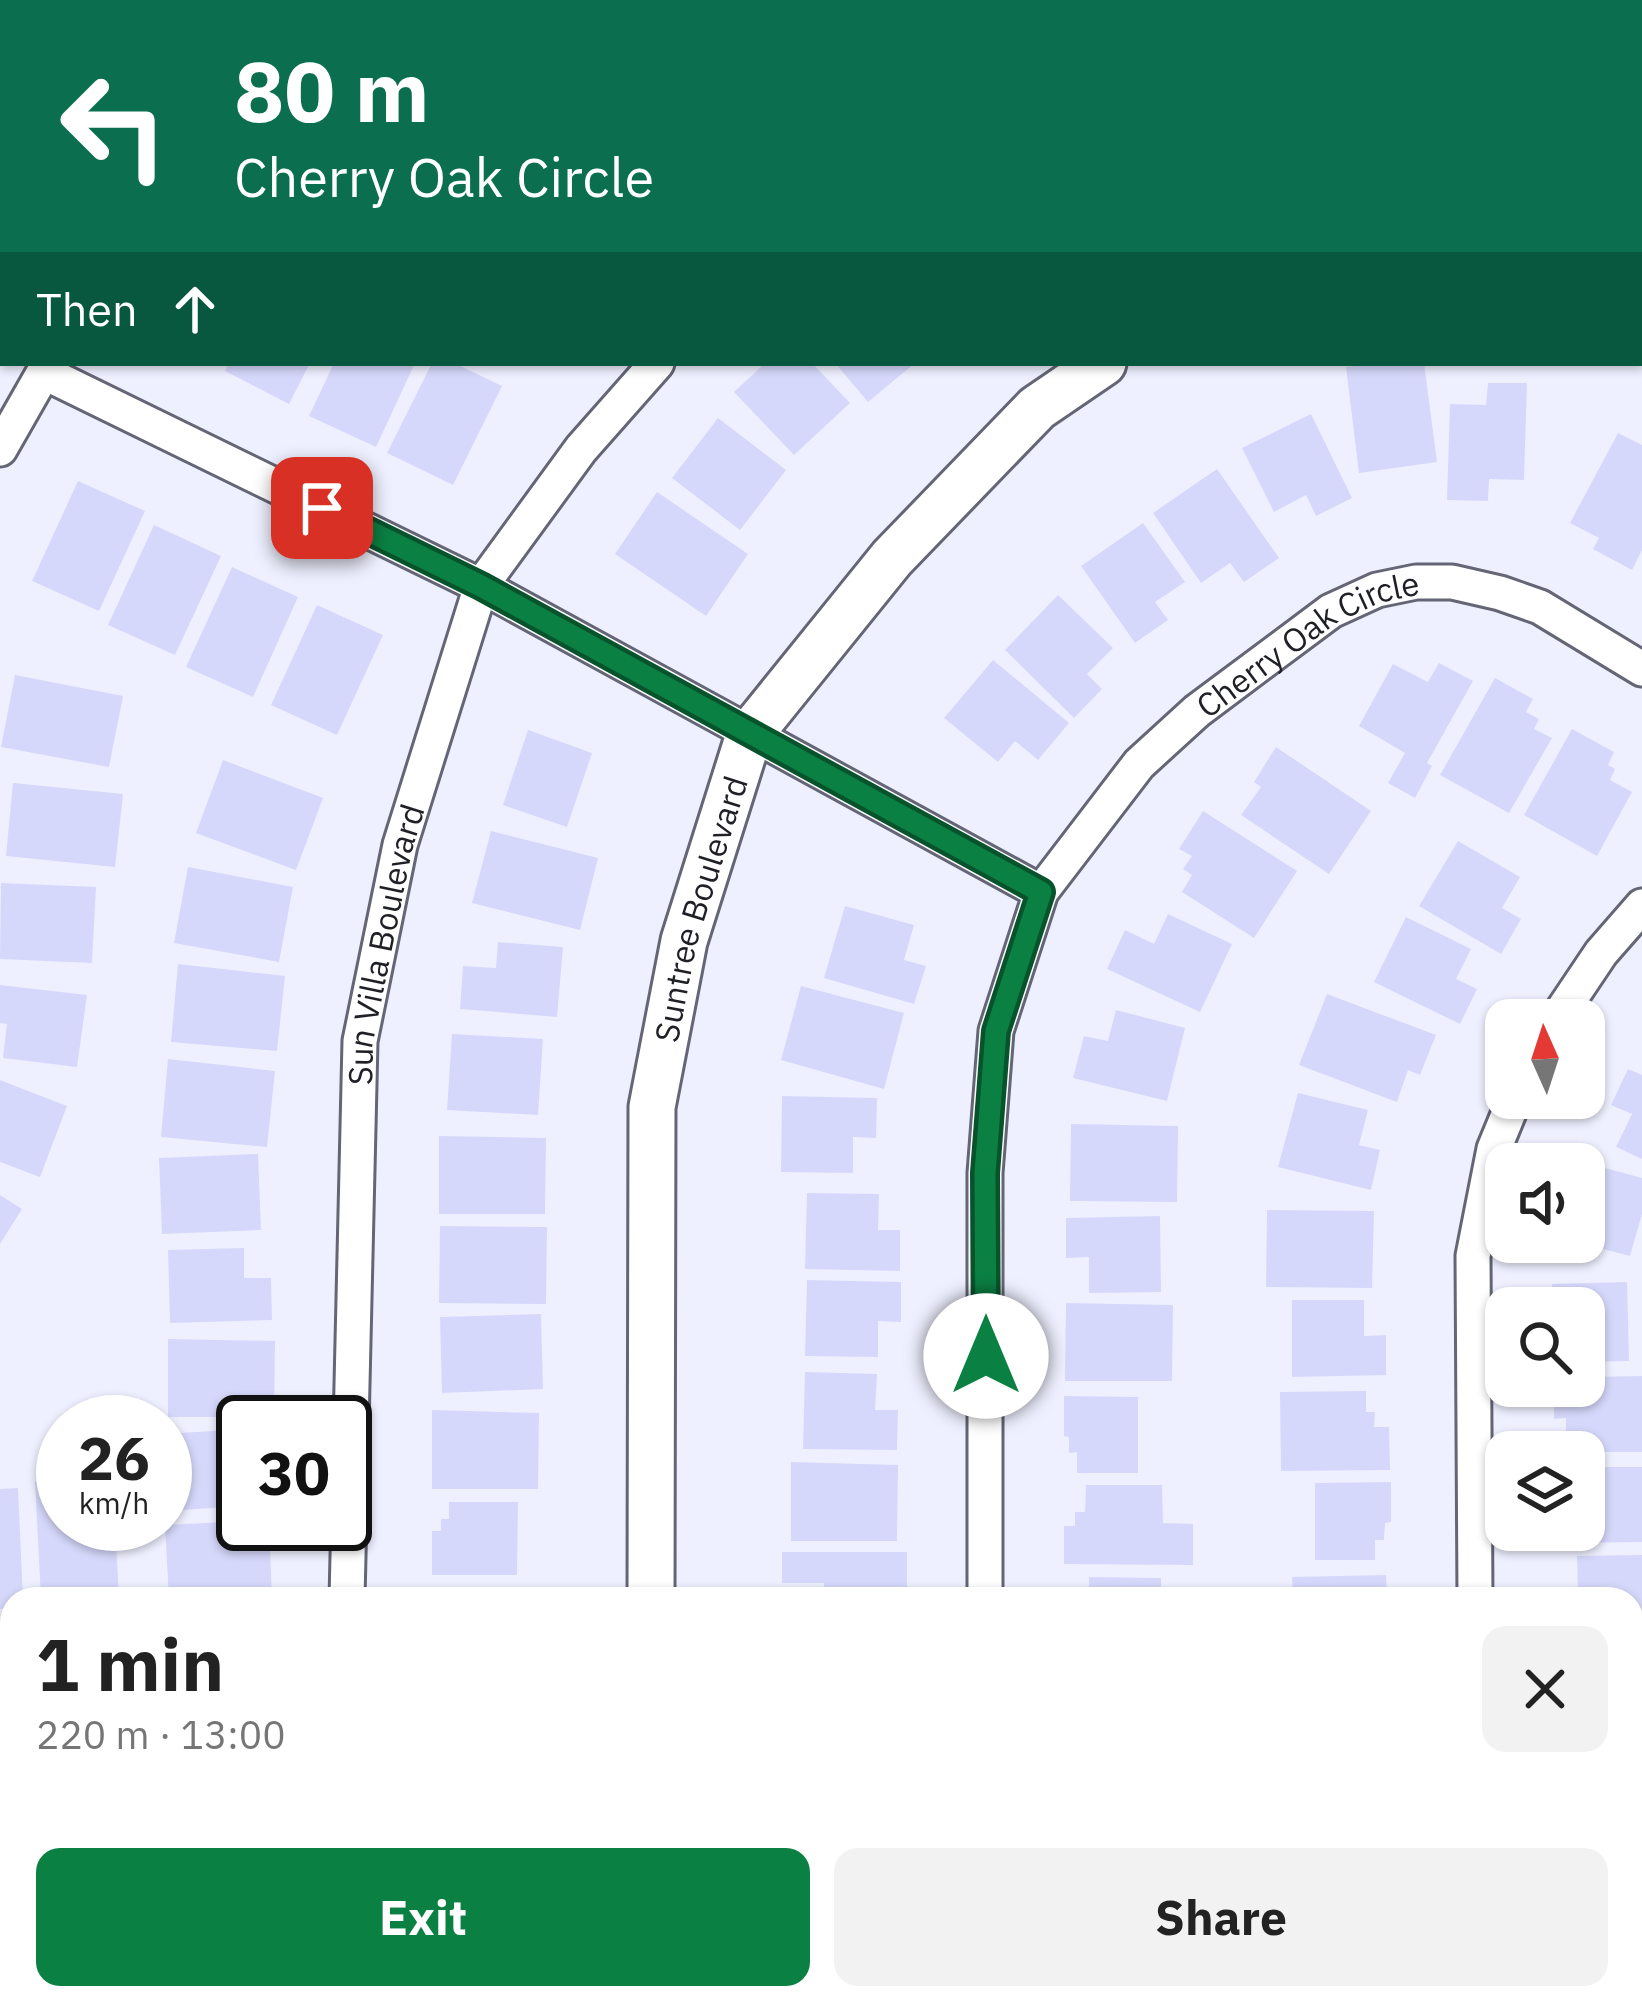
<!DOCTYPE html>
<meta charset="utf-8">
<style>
body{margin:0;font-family:"IBM Plex Sans",sans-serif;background:#f2f2f2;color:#222;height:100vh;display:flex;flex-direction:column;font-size:45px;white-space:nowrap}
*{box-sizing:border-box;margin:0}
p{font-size:39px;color:#767676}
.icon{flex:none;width:66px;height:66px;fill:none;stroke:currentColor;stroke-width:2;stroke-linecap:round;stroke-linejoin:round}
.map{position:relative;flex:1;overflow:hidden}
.details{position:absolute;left:0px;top:1587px;width:1644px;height:423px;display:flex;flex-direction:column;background:#fff;border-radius:36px 36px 0 0;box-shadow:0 3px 9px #0004}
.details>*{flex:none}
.banner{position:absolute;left:0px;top:0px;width:1644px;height:366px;box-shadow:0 3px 9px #0004;background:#0b6e4f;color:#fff;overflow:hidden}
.needle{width:78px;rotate:357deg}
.buttons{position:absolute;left:1485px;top:999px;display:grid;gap:24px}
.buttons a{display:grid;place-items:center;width:120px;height:120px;border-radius:24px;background:#fff;box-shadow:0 3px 9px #0004;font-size:60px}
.speed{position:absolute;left:36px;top:1395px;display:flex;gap:24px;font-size:60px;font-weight:700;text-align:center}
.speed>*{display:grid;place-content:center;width:156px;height:156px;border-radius:50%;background:#fff;box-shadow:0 3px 9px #0004;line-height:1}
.speed small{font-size:30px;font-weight:400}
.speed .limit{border:6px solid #111;border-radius:18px;background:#fff;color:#111}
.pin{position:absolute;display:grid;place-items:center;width:102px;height:102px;color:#fff;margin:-51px;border-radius:24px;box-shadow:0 6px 18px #0006}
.me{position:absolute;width:132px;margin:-66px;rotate:0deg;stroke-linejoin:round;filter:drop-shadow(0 0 9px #0008)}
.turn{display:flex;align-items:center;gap:42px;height:252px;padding:0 36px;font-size:54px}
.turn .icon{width:156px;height:156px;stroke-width:2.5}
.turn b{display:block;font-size:84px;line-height:102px}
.then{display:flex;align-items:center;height:114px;padding:0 36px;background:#0003;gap:24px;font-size:45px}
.round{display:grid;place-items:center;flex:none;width:126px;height:126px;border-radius:24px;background:#f2f2f2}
.overview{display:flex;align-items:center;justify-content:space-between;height:204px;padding:0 36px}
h1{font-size:72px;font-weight:800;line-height:90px}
.action{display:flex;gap:24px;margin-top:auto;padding:24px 36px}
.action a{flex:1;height:138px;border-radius:24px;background:#0b8043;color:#fff;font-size:48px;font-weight:800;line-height:138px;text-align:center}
.action a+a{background:#f2f2f2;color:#222}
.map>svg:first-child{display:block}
</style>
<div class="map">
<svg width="1642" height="2008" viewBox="0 0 1642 2008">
<rect width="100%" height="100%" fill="#eff0ff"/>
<path fill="#dcc9ae" d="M219 0H952L938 3Z
M1002 0H1356L1002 3Z"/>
<path fill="#d6d8fb" d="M229 363H310L289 404 225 371Z
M334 363H415L376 447 309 416Z
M432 363H454L502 386 453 485 387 453Z
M765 363H812L850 403 794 455 734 392Z
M835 363H915L868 402Z
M1377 363H1424L1437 462 1359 473 1346 367Z
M1488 383H1527L1524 480 1489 479 1488 501 1447 500 1450 404 1486 405Z
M1311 414 1352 498 1316 516 1306 495 1274 512 1242 448Z
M718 418 786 470 740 530 672 478Z
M1618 433 1642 445V550L1632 570 1593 549 1599 538 1570 523Z
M1217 469 1279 558 1244 582 1230 563 1201 583 1153 513Z
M78 481 145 511 99 611 32 581Z
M657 492 748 554 706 616 615 554Z
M1143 523 1185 582 1155 602 1168 620 1135 643 1081 566Z
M154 525 221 556 175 655 108 625Z
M232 567 298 597 253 697 186 667Z
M1058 595 1113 648 1087 674 1102 689 1074 718 1005 650Z
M317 605 383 635 337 735 271 705Z
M993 660 1069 723 1038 760 1015 741 998 762 944 718Z
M1439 663 1473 681 1427 763 1432 766 1415 798 1388 783 1405 753 1359 726 1393 664 1428 682Z
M15 675 123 696 109 767 1 747Z
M1495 678 1533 699 1526 712 1539 719 1534 729 1552 738 1509 813 1440 775Z
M1572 729 1614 752 1608 765 1615 769 1610 780 1632 792 1597 856 1524 815Z
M528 730 592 753 567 827 503 805Z
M1276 747 1371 811 1329 874 1241 815 1261 787 1254 782Z
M223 760 323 798 296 870 196 833Z
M13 783 123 794 115 867 6 856Z
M1203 811 1297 871 1254 938 1182 892 1192 875 1183 869 1192 856 1179 849Z
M491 831 598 858 580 930 472 903Z
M1458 841 1520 877 1502 908 1521 919 1501 954 1419 906Z
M188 867 293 887 279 962 174 943Z
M1 883 96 887 92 963 0 959Z
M845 906 914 925 904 960 926 966 914 1004 824 978Z
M1168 914 1232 944 1200 1012 1107 969 1125 930 1154 944Z
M1406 917 1471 949 1456 979 1477 989 1460 1024 1374 982Z
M498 942 563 947 557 1017 460 1009 463 966 496 968Z
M178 964 285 976 277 1051 171 1042Z
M0 985 87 995 77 1067 3 1058 7 1024 0 1023Z
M801 986 904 1013 884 1089 781 1060Z
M1327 994 1436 1035 1420 1075 1408 1070 1397 1102 1299 1065Z
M1116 1010 1185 1028 1167 1101 1073 1078 1084 1036 1108 1041Z
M452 1034 543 1039 538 1115 447 1110Z
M168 1059 275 1071 267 1147 161 1137Z
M1628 1069 1642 1075V1159L1616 1147 1632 1114 1611 1105Z
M0 1080 67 1106 40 1177 0 1162Z
M1298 1093 1368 1110 1359 1145 1380 1150 1371 1190 1278 1167Z
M782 1096 877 1098 876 1138 853 1137V1173L781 1172Z
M1071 1124 1178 1126 1177 1202 1070 1201Z
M439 1136 546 1138 545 1214H439Z
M258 1154 261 1230 162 1234 159 1158Z
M1594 1165 1642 1178V1214L1630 1256 1584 1244V1183L1589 1184Z
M807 1193 879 1194 878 1230H900V1271L805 1269Z
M0 1195 22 1209 0 1244Z
M1267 1210 1374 1211 1372 1288 1266 1287Z
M1160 1216 1161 1292 1089 1293V1257L1066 1258V1218Z
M440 1226 547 1227 546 1304 439 1303Z
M244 1248V1278H271L272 1320 170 1323 168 1250Z
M807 1280 901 1282V1322L878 1321V1357L805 1356Z
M1627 1282 1629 1361 1584 1362V1308H1553L1552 1284Z
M1292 1300H1364V1336L1386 1335V1375L1292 1377Z
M1066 1303 1173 1305 1172 1381H1065Z
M541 1314 543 1389 442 1393 440 1317Z
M168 1339 275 1341 274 1417H168Z
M805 1372 877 1374 875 1410H898L897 1450 803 1449Z
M1642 1376V1452H1576V1433L1566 1432V1418L1554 1419V1386H1584V1377Z
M1366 1391V1412H1375L1374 1427H1389L1390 1470 1281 1471 1280 1392Z
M1064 1396 1138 1397V1473H1077V1452L1069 1453V1437L1064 1436Z
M432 1410 539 1413 538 1489H432Z
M243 1429V1506L167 1511 165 1434Z
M791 1462 898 1465 897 1541H791Z
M1584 1467H1642V1542L1558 1543V1530H1584Z
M63 1479V1524H115L119 1596 41 1599 35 1481Z
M1391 1482V1522L1385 1523 1384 1540H1375V1560H1315V1483Z
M1086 1485H1162L1163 1523 1193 1524V1565L1064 1564V1526H1075V1512H1085Z
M18 1488 23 1599H12V1608L0 1609V1489Z
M449 1502H518L517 1575H432V1531H441V1519H449Z
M243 1521 269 1524 272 1597 169 1599 165 1525Z
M782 1552H907V1596L824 1599V1583H782Z
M1642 1555V1630L1632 1631V1599H1556V1592H1578L1577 1556Z
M1386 1575 1387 1599H1293L1292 1577Z
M1089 1577 1161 1578V1599H1089Z
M533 1590 534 1599H465V1594Z
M1632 1650H1642V1725H1632Z
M1632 1740H1642V1819H1632Z
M0 1794H4L9 1878H0Z
M1632 1831H1642V1908H1632Z
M0 1950H12V1998H53L54 2008H0Z
M67 1998H144L145 2008H67Z
M428 1998H530V2008H428Z
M1087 1998H1159L1158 2008H1087Z
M1297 1998H1369V2008H1297Z
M1572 1998H1633V2003H1572Z"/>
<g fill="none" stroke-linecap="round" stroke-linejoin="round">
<defs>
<g id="street">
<path d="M45 373 481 586 1041 892"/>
<path d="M0 449 49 363"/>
<path d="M1556 1020 1601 953 1642 906"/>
<path id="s1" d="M347 1599 360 1041 400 845 481 586 581 449 657 363"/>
<path id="s2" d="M985 1599V1173L996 1031 1041 892 1139 764 1197 711 1331 611 1377 590 1416 582H1452L1500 593 1540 607 1642 669"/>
<path d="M1475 1599 1473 1256 1494 1149 1515 1098"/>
<path d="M0 1684 12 1683"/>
<path d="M987 1998 992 2008"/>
<path d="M1479 1998V2008"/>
<path d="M321 2008 324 1998"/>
</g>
<g id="secondary">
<path d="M1582 3 1584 0"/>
<path id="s3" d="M651 1599 652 1107 684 941 749 735 892 558 1037 408 1103 363"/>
<path d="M659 1998 660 2008"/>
</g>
</defs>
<use href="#street" stroke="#646575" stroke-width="39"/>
<use href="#secondary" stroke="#646575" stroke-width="51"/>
<use href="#street" stroke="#fff" stroke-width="33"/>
<use href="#secondary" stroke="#fff" stroke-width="45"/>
</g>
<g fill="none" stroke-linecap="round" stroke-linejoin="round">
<defs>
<path id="route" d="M322 508 481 586 1041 892 996 1031 985 1173 986 1356"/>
</defs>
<use href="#route" stroke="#07532c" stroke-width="30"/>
<use href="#route" stroke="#0b8043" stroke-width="21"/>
</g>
<g text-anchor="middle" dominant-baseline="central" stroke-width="9" stroke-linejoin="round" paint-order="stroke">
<g font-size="33" fill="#1f2026" stroke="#eff0ff">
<text stroke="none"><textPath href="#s2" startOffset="1086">Cherry Oak Circle</textPath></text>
<text stroke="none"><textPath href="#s3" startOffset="696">Suntree Boulevard</textPath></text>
<text stroke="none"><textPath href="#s1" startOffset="657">Sun Villa Boulevard</textPath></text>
</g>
</g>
</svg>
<div class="buttons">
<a><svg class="needle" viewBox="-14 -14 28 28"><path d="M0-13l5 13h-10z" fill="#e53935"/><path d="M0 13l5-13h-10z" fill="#767676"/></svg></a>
<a><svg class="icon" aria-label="sound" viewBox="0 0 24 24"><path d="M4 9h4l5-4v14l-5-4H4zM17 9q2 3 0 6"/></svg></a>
<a><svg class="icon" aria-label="search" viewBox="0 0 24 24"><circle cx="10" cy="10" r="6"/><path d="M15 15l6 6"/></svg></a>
<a><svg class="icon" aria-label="layers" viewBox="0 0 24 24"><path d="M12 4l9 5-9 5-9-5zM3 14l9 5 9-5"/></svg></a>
</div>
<div class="speed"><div>26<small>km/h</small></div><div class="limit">30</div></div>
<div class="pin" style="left:322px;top:508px;background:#d93025"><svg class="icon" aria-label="arrive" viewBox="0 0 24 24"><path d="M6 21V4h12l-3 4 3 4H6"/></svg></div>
<svg class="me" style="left:986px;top:1356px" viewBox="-20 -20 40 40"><circle r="19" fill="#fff"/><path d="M0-13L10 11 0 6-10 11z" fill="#0b8043"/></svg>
<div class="banner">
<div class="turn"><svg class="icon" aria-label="left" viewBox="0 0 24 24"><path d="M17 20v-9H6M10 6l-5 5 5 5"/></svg><div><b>80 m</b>Cherry Oak Circle</div></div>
<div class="then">Then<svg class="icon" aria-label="ahead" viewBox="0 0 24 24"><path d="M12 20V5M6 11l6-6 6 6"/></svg></div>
</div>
<section class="details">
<div class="overview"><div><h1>1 min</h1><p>220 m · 13:00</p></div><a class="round"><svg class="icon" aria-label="close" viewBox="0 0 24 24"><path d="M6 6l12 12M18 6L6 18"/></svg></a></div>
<div class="action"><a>Exit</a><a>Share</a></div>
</section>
</div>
